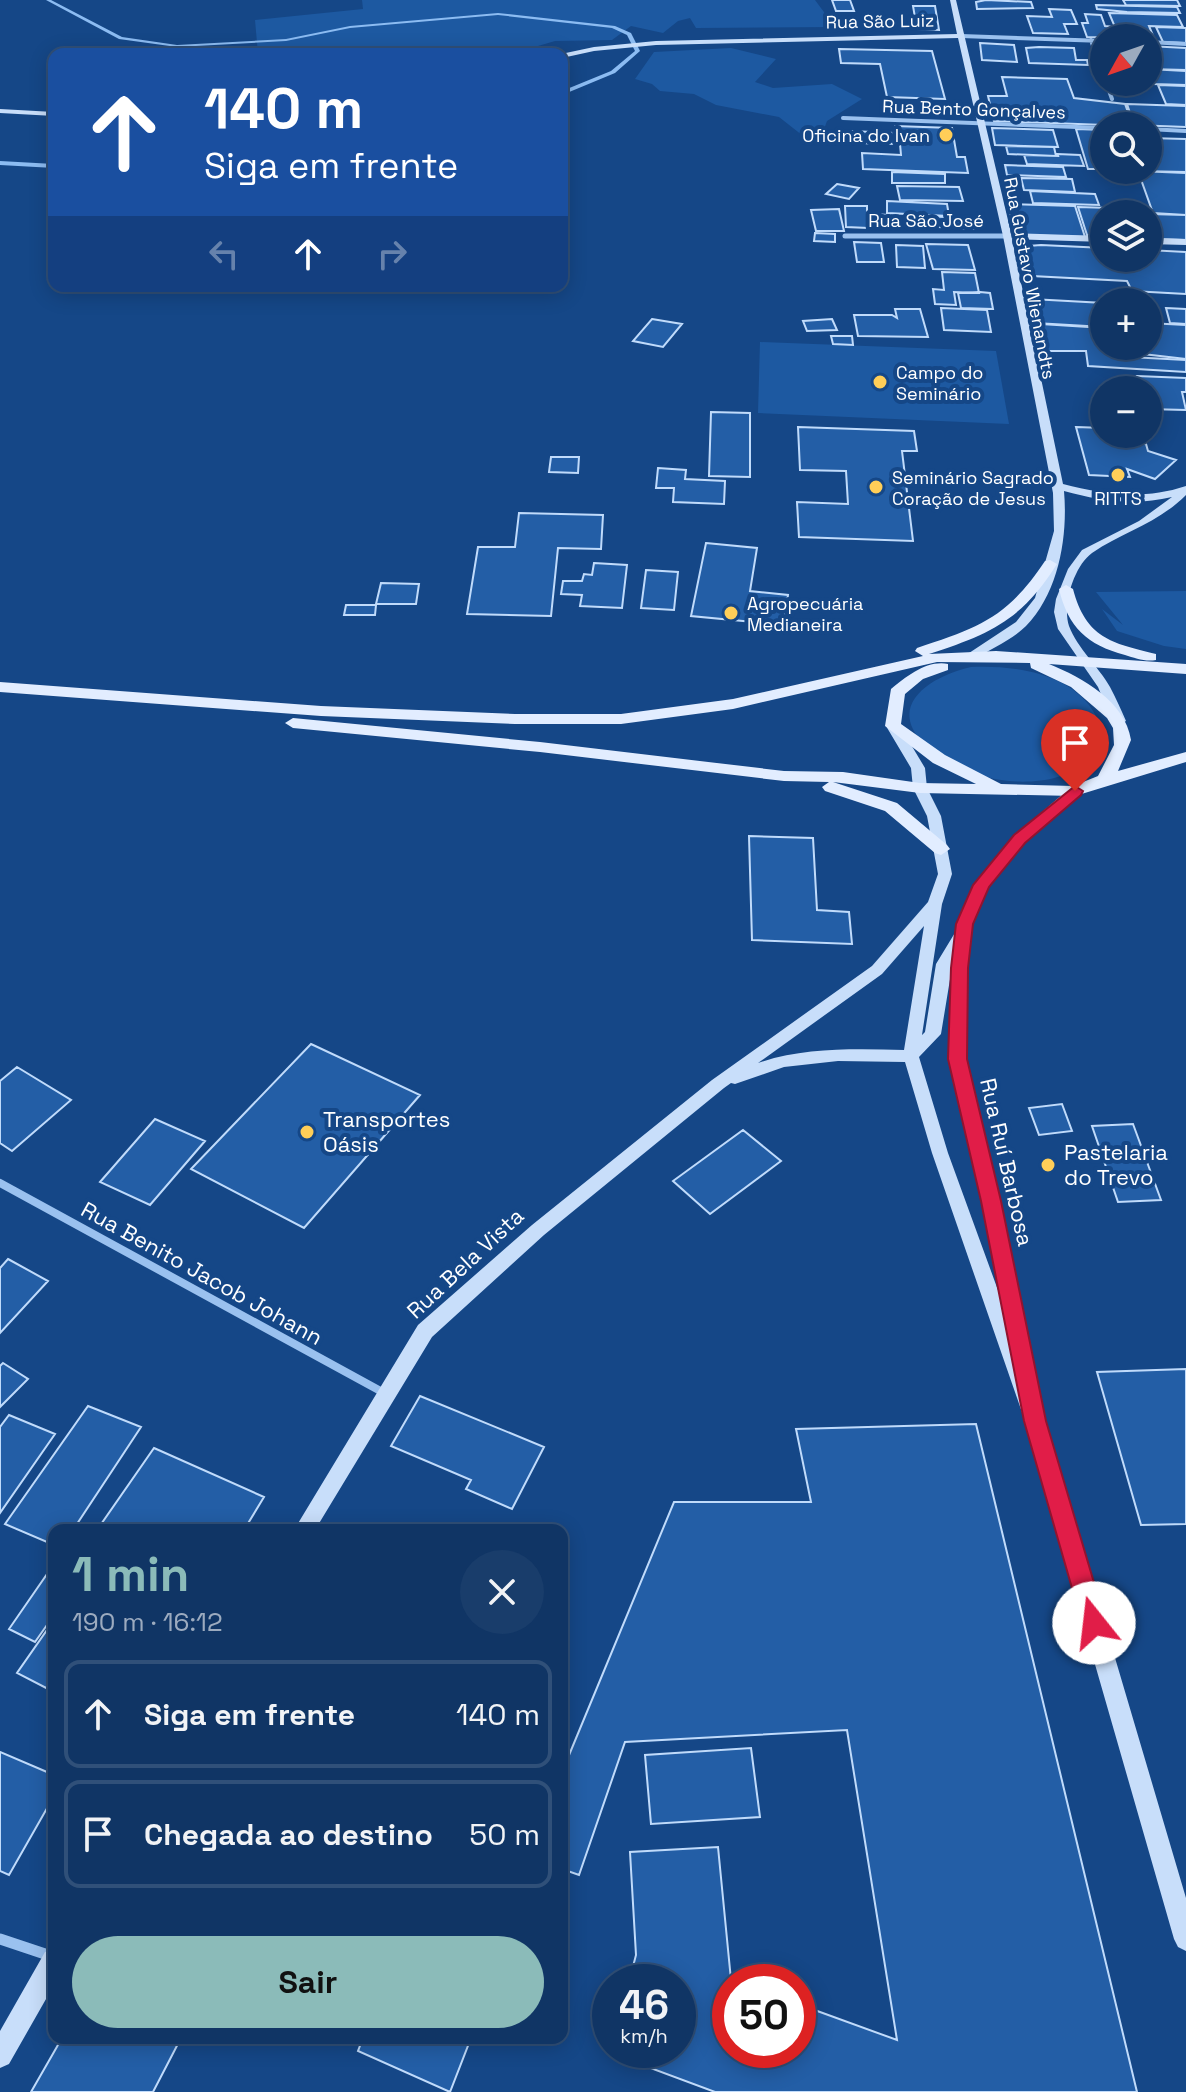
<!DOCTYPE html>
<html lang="pt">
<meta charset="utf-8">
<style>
body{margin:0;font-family:"Space Grotesk",sans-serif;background:#193d6b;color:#f1f3f6;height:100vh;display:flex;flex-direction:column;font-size:30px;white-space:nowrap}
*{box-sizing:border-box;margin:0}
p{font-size:26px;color:#9cabbf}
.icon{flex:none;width:44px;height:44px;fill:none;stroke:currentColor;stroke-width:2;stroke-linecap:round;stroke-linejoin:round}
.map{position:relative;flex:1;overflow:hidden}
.panel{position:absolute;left:48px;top:1524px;width:520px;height:520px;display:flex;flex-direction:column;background:#103565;border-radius:16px;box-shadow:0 4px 20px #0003,0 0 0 2px #305079}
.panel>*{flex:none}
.hud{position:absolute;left:48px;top:48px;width:520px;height:244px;border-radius:16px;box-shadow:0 4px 20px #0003,0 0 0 2px #305079;background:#1a4fa0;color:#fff;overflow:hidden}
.needle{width:52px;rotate:230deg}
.controls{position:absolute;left:1090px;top:24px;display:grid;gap:16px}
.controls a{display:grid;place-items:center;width:72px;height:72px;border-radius:50%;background:#103565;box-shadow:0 4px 20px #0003,0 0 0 2px #305079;font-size:40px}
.speed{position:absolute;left:592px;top:1964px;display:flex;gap:16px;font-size:40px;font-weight:700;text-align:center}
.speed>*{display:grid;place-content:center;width:104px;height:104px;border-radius:50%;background:#103565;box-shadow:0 4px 20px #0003,0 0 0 2px #305079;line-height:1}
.speed small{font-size:20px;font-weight:400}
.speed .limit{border:12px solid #d22;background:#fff;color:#111}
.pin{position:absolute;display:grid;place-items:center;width:68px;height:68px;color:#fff;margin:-82px -34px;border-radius:50% 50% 50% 0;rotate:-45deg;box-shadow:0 0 8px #0007}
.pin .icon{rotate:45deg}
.me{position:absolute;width:88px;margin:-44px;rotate:344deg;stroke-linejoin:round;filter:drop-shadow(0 0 6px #0008)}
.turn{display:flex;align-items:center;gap:28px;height:168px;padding:0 24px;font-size:36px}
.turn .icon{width:104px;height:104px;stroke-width:2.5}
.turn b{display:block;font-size:56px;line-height:68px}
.lanes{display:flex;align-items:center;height:76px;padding:0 24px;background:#0003;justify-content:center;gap:40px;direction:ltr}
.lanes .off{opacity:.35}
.round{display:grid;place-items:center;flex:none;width:84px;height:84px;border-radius:42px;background:#193d6b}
.headline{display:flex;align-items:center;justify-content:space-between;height:136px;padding:0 24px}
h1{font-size:48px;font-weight:600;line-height:60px;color:#8bbbb9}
.button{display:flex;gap:16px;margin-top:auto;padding:16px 24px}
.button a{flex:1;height:92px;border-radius:48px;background:#8bbbb9;color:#111;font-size:32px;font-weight:600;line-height:92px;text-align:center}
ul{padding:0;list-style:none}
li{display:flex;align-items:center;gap:24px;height:108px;margin:0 16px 12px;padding:0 8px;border:4px solid #305079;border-radius:16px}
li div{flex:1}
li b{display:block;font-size:30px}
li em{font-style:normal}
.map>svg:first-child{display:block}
</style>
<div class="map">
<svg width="1186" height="2092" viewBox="0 0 1186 2092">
<rect width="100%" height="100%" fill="#154787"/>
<path fill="#1d59a1" d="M362 0H815L835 27 696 28 690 18 678 21 663 33 631 26 612 40 555 41 511 54H258L255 20 363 9Z
M731 48 776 59 755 82 773 88 832 84 862 99 827 121 823 132 807 139 779 117 716 105 694 94 660 91 652 84 635 79 654 52Z
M760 342 996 351 1009 424 758 413Z
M1186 591V649L1164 646 1117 631 1102 609 1123 625 1096 592Z
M971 667C1014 665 1074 673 1096 716 1101 727 1102 740 1096 751 1074 786 1011 787 977 774 965 770 955 762 944 756 938 753 929 749 924 744 884 703 935 675 971 667Z"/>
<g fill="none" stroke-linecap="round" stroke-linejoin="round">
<path fill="#8cbcf2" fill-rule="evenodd" d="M46 0H51L122 37 177 45 286 39 350 26 498 13 615 26 631 33 640 51 615 73 562 95V91L611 71 635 51 627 35 612 28 498 15 350 28 286 41 177 47 119 39Z
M0 161 54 164V168L0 165Z"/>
</g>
<path fill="#235ea6" stroke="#c0dbfb" stroke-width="2" d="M832 0H850L854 11H836Z
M986 0 1031 2 1033 8 977 9 976 2Z
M1123 0H1177L1180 6 1126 5Z
M1096 5 1177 7 1180 13 1127 12 1097 9Z
M913 6H935L939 30 917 29Z
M1049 9 1071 10 1077 24H1064L1068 34 1033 33 1027 16 1052 17Z
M1109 13 1177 15 1183 27 1149 26 1154 38 1087 37 1082 23H1088L1085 14 1101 15 1105 26 1115 27Z
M1156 27 1186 28V43L1163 42Z
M980 43 1014 45 1017 62 982 60Z
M1148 46 1186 48V70L1148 69Z
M1039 47 1074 48 1076 60H1087L1088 65 1029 63 1026 48Z
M839 49 932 51 945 99 887 97 880 64 841 63Z
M1148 69 1186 71V85L1153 84Z
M1002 77 1067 79 1074 98 1125 104 1133 126 994 121 988 96H1007Z
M1158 85 1186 86V105L1166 104Z
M1127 104 1186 106V127L1134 125Z
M895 126 952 128 957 157H965L968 173 863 169 862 153 901 155 900 144 851 143V131L895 133Z
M992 128 1053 130 1058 147 995 145Z
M1076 129 1104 130V169H1088Z
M1148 138 1186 139V172L1139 171 1148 170Z
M1006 146 1054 147 1056 156 1008 154Z
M1057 154 1080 155 1084 166 1027 164 1024 155 1058 156Z
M1005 165 1063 167 1066 177 1007 175Z
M1138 171 1186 173V215L1153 213Z
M892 172 945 174V183H892Z
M1021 178 1072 179 1075 192 1024 190Z
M837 184 859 188 849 199 826 194Z
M897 186 959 187 963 201 900 200Z
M1030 191 1095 194 1099 205 1033 203Z
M887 201 947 204 949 216 887 213Z
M1008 204 1075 206 1085 237 1016 235Z
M845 206H867V214L890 215 891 229 846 227Z
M1078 207 1144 209 1146 214H1104V236L1087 235Z
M839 209 844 231H816L811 210Z
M1149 214 1186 215V240L1158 239Z
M920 216 972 218 974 229 921 226Z
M815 233 835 234V242L814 241Z
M854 242 881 243 884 262H857Z
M926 244 968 245 975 270 933 269Z
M896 245 923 246 925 268 897 267Z
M1041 245 1104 248V258H1148V250L1186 252V294L1132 291 1127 281 1032 276 1024 249 1028 246Z
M942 272 975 273 979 293 954 292 956 305 935 304 933 289 944 290Z
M980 292 990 293 993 309 961 308 958 293Z
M1031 299 1104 303V327L1035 323Z
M941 308 987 310 991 332 944 330Z
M1166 308 1186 309V324L1170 323Z
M895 309H920L928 337 858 336 854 315H892L897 318Z
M652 319 682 324 663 347 633 341Z
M832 319 837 330 807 331 803 321Z
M1148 323 1186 325V359L1143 354 1140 346H1148Z
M1041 324 1104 328V346H1109L1111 356 1186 360V372L1088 366 1086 351H1043Z
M831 336H852L853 345 833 344Z
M1137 376 1186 378V392H1182L1186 410 1148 409V390H1117L1142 389Z
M711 412 750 413V477L709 476Z
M798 427 914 431 917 451H902L913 541 799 537 797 502 848 504 846 471 800 470Z
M1076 427 1104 428V434H1133L1136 443 1146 444 1148 451 1176 460 1155 479 1127 469 1130 477 1089 475Z
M551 457H579L578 473 549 472Z
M658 468 686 470 685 479 725 481 724 504 673 502 674 488H656Z
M519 513 603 515 601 549 558 548 551 616 467 614 478 547H515Z
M706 543 757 548 750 591 788 595 784 625 691 616Z
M594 563 627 565 622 608 580 606 582 595 561 594 563 581H582L584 574 592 575Z
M646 570 678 572 674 610 641 608Z
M381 583 419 584 416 604H376Z
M346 605H376L375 615H344Z
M749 836 813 838 817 910 849 912 852 944 752 940Z
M311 1044 420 1095 304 1228 191 1169Z
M17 1067 71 1100 12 1151 0 1143V1081Z
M1062 1104 1072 1131 1039 1135 1029 1108Z
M155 1119 205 1141 150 1205 100 1182Z
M1133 1124 1161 1200 1118 1202 1092 1126Z
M743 1130 781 1161 710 1214 673 1181Z
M8 1259 48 1281 0 1333V1268Z
M3 1363 28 1379 0 1407V1366Z
M1186 1369V1524L1141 1525 1097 1372Z
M420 1396 544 1447 512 1509 466 1489 471 1480 391 1446Z
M88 1406 141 1427 73 1530H54V1545L5 1524Z
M9 1415 55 1434 0 1513V1427Z
M976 1424 1137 2092H715L610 2053 611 2050H678V1982H629L636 1955 630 1852 718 1847 731 1980 737 1982H730V2050H798V2004L897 2040 847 1730 625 1742 579 1875 562 1869V1772L674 1502H811L796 1429Z
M154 1448 264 1497 244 1530H97Z
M54 1564V1615L35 1642 9 1629Z
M54 1620V1692L17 1673Z
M751 1748 760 1817 651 1824 645 1755Z
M0 1752 54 1775V1796L9 1875 0 1871Z
M62 2038H181L153 2092H31Z
M363 2038H471L450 2092 358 2051Z"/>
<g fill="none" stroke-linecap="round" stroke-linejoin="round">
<path stroke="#9ac1ef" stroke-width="4" d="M961 36 1104 41
M1091 40 1104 77
M1148 42 1186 44
M1106 82 1112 99
M843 118 1104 128
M1148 129 1186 131"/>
<path stroke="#9ac1ef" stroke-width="5" d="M845 236H1007"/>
<path stroke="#9ac1ef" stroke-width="8" d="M0 1183 386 1394"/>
<path stroke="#9ac1ef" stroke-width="11" d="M0 1939 54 1957"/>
<path fill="#c8defa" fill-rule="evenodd" d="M950 0H956L1011 233 1104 236V242L1012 239 1063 484C1105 495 1144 500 1186 486V495C1157 524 1124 531 1092 553 1074 566 1062 605 1069 626 1077 648 1099 667 1110 687 1116 698 1121 710 1126 721L1119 725 1112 721 1098 687 1058 629 1054 612 1056 599 1068 569 1082 550 1139 521 1172 497C1135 506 1100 501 1064 491 1068 536 1059 592 1026 626 1012 640 990 649 973 660H965L963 657 1016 622 1035 598 1054 531 1053 493 1003 236 958 38 656 45 594 51 562 58 561 54 594 47 656 41 957 34Z
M0 109 54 112V116L0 113Z
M1148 238 1186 239V245L1148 244Z
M893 722 898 723 925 768 927 788 941 816 952 874 942 904 922 1035 925 1032 936 964 956 931 974 885 1014 836 1070 788H1080L1082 791 1024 842 987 887 971 924 968 968 966 1059 1000 1201 1033 1364 1027 1371 1045 1421 1186 1898V1951L1178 1947 1174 1939 1025 1421 932 1153 905 1062 838 1061 784 1067 735 1084 731 1083 724 1088 544 1235 432 1337 315 1530H294L418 1325 532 1225 712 1080 872 966 928 902 938 874 927 816 913 788 911 768 886 726ZM924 926 904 1050C855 1049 805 1047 758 1063L882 974ZM953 961 950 1059 1003 1304 948 1153 919 1057 941 1034Z
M54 1949V1985L9 2064 0 2068V2031L45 1952Z"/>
<path fill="#e2edff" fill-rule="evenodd" d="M1050 560 1057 564C1022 620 990 634 929 654L996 651 1186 664V674L1049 664C1083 678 1125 701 1131 740L1118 771 1186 752V762L1075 796 920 793 833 782 897 803 947 845 950 849 941 855 935 853 885 811 825 791 822 787 829 782 784 781 540 752 293 728 285 723 293 718 540 742 784 771 843 772 920 783 976 784 933 763 885 726 891 689C907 676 927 660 948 664V670L923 679 905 694 901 724 945 755 1001 784 1073 786 1098 776 1114 745 1113 728 1107 718 1071 687 1031 668 1030 663 937 662 733 709 621 724H515L321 716 0 692V682L321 706 515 714H621L733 699 923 656 915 651 917 648C980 627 1007 618 1045 561Z
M1066 585 1073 589C1086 638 1111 643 1156 654V660C1145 662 1135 658 1125 655 1087 645 1068 627 1059 589Z"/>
</g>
<path fill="#e11d48" stroke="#92132f" stroke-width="2" d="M1075 786 1083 791 1081 795 1025 843 989 887 973 924 968 968 967 1059 1001 1201 1046 1421 1106 1623 1102 1632 1094 1635 1085 1632 1082 1623 1024 1421 981 1201 948 1059 951 968 956 924 973 885 1014 835Z"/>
<g fill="#ffce58" stroke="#154787" stroke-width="3">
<circle cx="946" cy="135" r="8"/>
<circle cx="880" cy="382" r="8"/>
<circle cx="1118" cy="475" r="8"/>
<circle cx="876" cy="487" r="8"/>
<circle cx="731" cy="613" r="8"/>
<circle cx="307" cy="1132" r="8"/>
<circle cx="1048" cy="1165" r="8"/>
</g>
<g text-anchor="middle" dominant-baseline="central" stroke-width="8" stroke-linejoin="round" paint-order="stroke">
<g font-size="18" fill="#fff" stroke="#154787">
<text transform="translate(880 21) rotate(-1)">Rua São Luiz</text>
<text transform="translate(974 109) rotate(2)">Rua Bento Gonçalves</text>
<text x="926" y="220">Rua São José</text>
<text transform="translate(1030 278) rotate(79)">Rua Gustavo Wienandts</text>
</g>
<g font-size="18" fill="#fff" stroke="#154787" text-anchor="start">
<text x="930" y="135" text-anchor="end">Oficina do Ivan</text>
<text x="896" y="372">Campo do<tspan x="896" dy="21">Seminário</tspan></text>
<text x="892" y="477">Seminário Sagrado<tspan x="892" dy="21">Coração de Jesus</tspan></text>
<text x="1118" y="498" text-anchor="middle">RITTS</text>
<text x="747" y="603">Agropecuária<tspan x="747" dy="21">Medianeira</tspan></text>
</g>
<g font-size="22" fill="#fff" stroke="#154787" text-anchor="start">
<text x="323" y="1119">Transportes<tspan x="323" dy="25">Oásis</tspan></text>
<text x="1064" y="1152">Pastelaria<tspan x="1064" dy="25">do Trevo</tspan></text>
</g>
<g font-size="22" fill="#fff" stroke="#154787">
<text transform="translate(1007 1162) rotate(77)">Rua Ruí Barbosa</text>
<text transform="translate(465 1263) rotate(-43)">Rua Bela Vista</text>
<text transform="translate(202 1273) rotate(29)">Rua Benito Jacob Johann</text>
</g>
</g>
</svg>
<div class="controls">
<a><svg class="needle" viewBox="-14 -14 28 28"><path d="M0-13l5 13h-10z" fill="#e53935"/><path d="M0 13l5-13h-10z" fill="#9cabbf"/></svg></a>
<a><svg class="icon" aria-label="search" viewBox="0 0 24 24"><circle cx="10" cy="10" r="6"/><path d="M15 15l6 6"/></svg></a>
<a><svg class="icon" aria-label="layers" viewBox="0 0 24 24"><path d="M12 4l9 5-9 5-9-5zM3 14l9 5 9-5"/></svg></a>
<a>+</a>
<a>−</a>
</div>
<div class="speed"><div>46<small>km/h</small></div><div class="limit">50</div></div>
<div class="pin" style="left:1075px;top:791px;background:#d93025"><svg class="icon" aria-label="arrive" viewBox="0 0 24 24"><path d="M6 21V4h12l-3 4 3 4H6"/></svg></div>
<svg class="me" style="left:1094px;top:1623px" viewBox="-20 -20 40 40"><circle r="19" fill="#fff"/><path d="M0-13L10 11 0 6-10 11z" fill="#e11d48"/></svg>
<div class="hud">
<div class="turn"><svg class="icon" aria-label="ahead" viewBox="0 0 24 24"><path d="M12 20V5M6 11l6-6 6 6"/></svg><div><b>140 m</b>Siga em frente</div></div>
<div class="lanes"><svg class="icon off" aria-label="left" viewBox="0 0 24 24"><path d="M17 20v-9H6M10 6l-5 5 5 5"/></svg><svg class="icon" aria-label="ahead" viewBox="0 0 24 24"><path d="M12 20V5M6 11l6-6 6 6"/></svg><svg class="icon off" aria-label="right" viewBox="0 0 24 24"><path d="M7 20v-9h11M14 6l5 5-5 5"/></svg></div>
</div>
<section class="panel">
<div class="headline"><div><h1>1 min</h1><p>190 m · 16:12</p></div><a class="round"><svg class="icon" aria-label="close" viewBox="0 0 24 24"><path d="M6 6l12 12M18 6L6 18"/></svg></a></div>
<ul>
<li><svg class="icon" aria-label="ahead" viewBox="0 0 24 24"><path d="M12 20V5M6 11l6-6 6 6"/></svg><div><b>Siga em frente</b></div><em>140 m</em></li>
<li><svg class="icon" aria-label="arrive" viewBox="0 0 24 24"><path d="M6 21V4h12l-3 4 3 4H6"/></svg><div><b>Chegada ao destino</b></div><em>50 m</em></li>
</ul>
<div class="button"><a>Sair</a></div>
</section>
</div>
